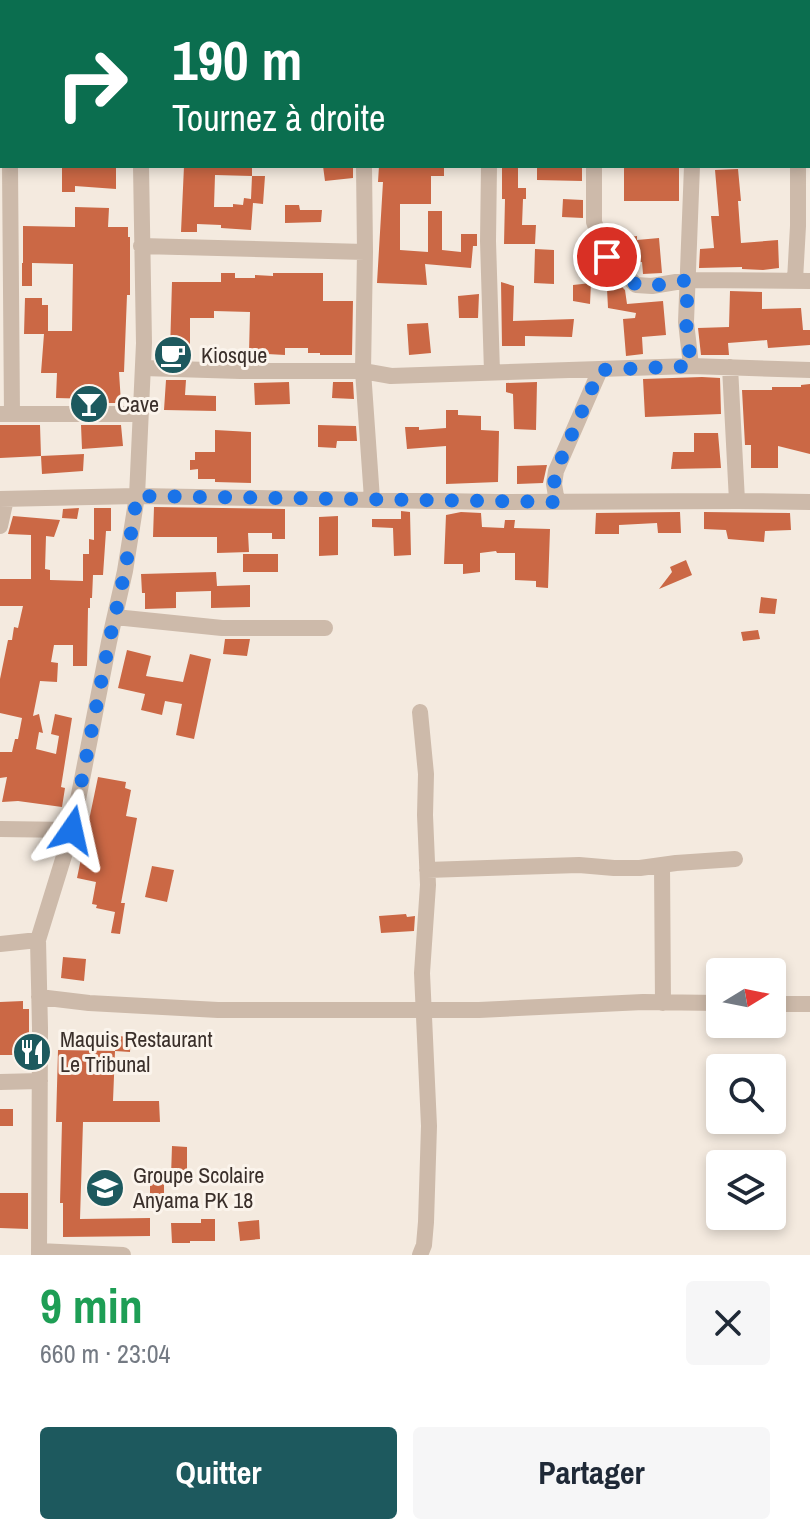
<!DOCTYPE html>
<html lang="fr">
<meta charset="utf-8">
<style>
body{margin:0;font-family:"Archivo Narrow",sans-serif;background:#f6f6f7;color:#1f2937;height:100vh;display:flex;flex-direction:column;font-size:30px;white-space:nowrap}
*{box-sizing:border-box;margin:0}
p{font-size:26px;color:#747a83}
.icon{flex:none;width:44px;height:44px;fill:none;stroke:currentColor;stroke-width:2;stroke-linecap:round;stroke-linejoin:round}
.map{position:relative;height:1255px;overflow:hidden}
.sheet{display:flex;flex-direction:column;background:#fff;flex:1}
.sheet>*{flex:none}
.guide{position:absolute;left:0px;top:0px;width:810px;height:168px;box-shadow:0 4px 12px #0003;background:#0b6e4f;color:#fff;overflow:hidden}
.needle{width:52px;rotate:80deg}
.buttons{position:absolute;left:706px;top:958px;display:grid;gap:16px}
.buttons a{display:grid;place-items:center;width:80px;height:80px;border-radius:8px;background:#fff;box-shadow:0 4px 12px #0003;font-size:40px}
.pin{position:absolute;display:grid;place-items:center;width:68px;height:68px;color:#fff;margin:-34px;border:4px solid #fff;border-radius:50%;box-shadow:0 2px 8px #0007}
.me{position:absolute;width:88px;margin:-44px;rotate:11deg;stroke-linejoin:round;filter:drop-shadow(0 0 6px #0008)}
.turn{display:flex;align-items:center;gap:28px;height:168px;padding:0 40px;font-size:36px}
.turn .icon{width:104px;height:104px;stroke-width:2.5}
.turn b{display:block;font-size:56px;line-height:68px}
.round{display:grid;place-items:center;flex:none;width:84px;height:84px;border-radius:8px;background:#f6f6f7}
.overview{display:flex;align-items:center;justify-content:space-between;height:136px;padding:0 40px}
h1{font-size:48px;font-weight:800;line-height:60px;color:#1e9e55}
.action{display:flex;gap:16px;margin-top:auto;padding:16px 40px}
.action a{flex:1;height:92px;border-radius:8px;background:#1d595e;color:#fff;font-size:32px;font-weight:800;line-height:92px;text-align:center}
.action a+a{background:#f6f6f7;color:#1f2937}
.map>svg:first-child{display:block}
</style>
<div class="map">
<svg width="810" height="1255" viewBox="0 0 810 1255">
<rect width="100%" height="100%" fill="#f4eadf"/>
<path fill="#cb6845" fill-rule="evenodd" d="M62 166H116V189L75 186V192H62Z
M184 166H252V176H265L263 204 253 203 251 230 221 228V225L197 224V232H181ZM215 175 252 176 251 199 244 198 243 205 233 204V207H214Z
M323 166H353V178L325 181Z
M379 166H444V176H431V204H400V250L428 252V211H442V250L461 252V234H477V246H473L471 268 425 264 427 285 377 283 383 182H378Z
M502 166H518V188H526V199H523L522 225H536L535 244H504L505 199H502Z
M537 166H582V181L537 180Z
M642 166H679V201H624V168H642Z
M738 169 741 201H738L741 243 778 240 779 268 763 270 742 269V267L699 268 700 249 714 248 711 216H719L715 170Z
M563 199 583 200V218L562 217Z
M285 205H299L300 210H322L321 222 285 223Z
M75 207 109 208 108 227H128V237H130V295H127L124 372H119L121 403H94V399L56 398 57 373H41L44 334H24L25 298H42V305H48V331H72L73 264 32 263V286H22V263H23V226L75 227Z
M637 236V240L659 238 662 273 643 274 642 262 629 263 624 258 622 238Z
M535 249 554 250V284L534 283Z
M221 273H235V278H255V275L273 276V273H323V301H353L352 355H320V353H308V348H285V355L249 353 250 312 214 311V318H190V351H170L172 282H221Z
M501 282 514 286 513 321 574 319 572 337 525 336V346H502Z
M591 283 590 304 573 301V285Z
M622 287 625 290 627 304 663 301 666 335 642 337 643 354 626 356 623 319 635 318 636 313 608 308 607 289Z
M730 291 762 292V309L801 308 803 330H810V345L768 348 767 340 728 343 729 355H701L698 328 729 327Z
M479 294 478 318H459L458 296Z
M428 323 431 353 409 355 407 324Z
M702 377 720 378 721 414 645 417 643 379Z
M166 380H186L185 395 216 396V411L164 410Z
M289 382 290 404 255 405 254 383Z
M333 382H353L354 399 332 398Z
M537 382 536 430 514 429 513 394 506 392V383Z
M810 384V454L778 446V468H751V445H745L742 390H772V387H801V385Z
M446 410H458V415L481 416V430L499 431 498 482 446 484V446L407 449 405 427H419V430L446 428Z
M0 425H40L41 456 0 458Z
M81 425H121L123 446 82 449Z
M318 425 356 426 357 441H337L336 448 318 447Z
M215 430 251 432V483L215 482V479H198V469L190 470V460H195V452H215Z
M694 433H718L721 468 671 469 673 452H694Z
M84 454 83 471 42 474 41 456Z
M547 465 543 483 517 484V466Z
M154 507 285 509V539H272V533H248L249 552 217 553V537H153Z
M79 508 77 519 62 518 63 509Z
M94 508H111V531H106L103 575H93L92 598H90V608H88L87 666H73V645H54L51 662 58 663 57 682 40 681 33 716 39 714 43 733 39 732 36 749 56 754 59 736 51 734 55 714 72 718 61 787 65 788 62 807 18 801 2 802 7 777 0 778V752H12L15 739H18L22 718 0 713V679L8 640H12L14 627 18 628 23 606H0V579H31V535L8 534 13 516 60 520 54 537 46 536 45 569 50 570V580L83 581V554H89V539L94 540Z
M401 511 410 512 411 555 394 556 393 528 372 527V519H401Z
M461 512 481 513 482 527 504 528 505 520H515L514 528 550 529 548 588 536 587V581L515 580V553H497L496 551 480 553V572L463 574V564H444L446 515Z
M680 512 681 533H658L657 523 619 525V534H595L596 513Z
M704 512 790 513 791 530 765 531 764 542 728 539 726 530 704 529Z
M338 516V555L319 556V517Z
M243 554H278V572H243Z
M686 560 692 575 659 589 672 572 670 567Z
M216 572 217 586 250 585V607L211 608V591L176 592V608L145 609V593H142L141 574Z
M761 597 777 599 775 614 759 613Z
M758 630 760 639 743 641 741 632Z
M225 639H250L247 656 223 654Z
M127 650 151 656 146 676 183 682 190 654 211 659 194 739 176 735 182 704 165 701 162 715 141 710 145 694 118 688Z
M98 777 126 782 125 788 131 790 126 816 137 818 121 903H125L120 934 111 933 115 912 96 908 97 905 92 904 96 882 77 878Z
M152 866 174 870 167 902 145 897Z
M406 914 407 917 415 916 414 931 381 933 379 916Z
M63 957 86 959 84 981 61 978Z
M23 1001V1009H29V1048H24V1055H0V1002Z
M117 1036 131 1037 130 1052 115 1051 113 1101H159L160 1122H83L80 1219 150 1218V1236L63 1237V1203H60L62 1122H56L58 1050 115 1051Z
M0 1109H13V1126H0Z
M172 1146 187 1147V1176H171Z
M150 1182H164V1205H150Z
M0 1193H28V1229L0 1228Z
M201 1219H215V1241H190V1243H172L171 1223H201Z
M259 1220 260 1239 240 1241 238 1222Z"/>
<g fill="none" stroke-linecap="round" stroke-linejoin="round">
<path stroke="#cdbaaa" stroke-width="16" d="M369 0V2
M720 0V2
M11 2V0
M142 2V0
M591 2V0
M0 117H2
M10 166 12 414
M364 166 365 252 363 371 372 499
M489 166 488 241 492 372
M594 166V222L607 257 636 285 652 286 688 280 810 281
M141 246 365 252
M795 280 798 226V166
M691 366 686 322 692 166
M730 367 737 501
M143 368 240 371H363L391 376 691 366 810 370
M0 414H140
M0 499 137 496 499 502 737 501 810 502
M557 502 554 484 556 471 600 370
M0 526 6 499
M115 617 222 628H325
M0 829 72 830
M662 865 663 1003
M427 870 579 865 614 868H640L676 863 735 859
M0 944 38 940
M39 997 89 1003 218 1010H479L643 1002 720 1003
M772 1004H810
M0 1082 40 1081
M39 1251 123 1255
M39 1255 40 1028 38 940 72 830 109 642 125 571 137 496 144 343 141 166
M420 1255 424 1245 426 1222 429 1126 422 973 428 885 425 815 426 774 420 712"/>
</g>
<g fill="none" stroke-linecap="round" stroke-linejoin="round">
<path stroke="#1a73e8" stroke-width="14" stroke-dasharray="0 25.2" d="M72 830 109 642 125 571 137 496 557 502 554 484 556 471 600 370 691 366 686 322 688 280 652 286 636 285 607 257"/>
</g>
<defs>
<symbol id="cafe-disc" viewBox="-11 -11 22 22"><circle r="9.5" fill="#1d595e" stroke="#fbf4ec"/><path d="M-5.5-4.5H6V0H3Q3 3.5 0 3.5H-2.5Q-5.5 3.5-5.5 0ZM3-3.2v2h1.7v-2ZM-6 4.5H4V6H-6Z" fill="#fff"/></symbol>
<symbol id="bar-disc" viewBox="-11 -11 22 22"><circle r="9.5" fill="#1d595e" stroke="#fbf4ec"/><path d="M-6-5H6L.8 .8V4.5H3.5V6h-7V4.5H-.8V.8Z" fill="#fff"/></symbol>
<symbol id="restaurant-disc" viewBox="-11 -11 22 22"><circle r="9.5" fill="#1d595e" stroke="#fbf4ec"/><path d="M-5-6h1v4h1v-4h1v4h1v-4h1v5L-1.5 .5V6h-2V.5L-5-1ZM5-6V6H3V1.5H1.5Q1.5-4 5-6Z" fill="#fff"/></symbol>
<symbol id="school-disc" viewBox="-11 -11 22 22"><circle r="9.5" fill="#1d595e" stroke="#fbf4ec"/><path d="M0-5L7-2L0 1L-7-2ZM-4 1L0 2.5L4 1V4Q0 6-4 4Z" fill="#fff"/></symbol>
</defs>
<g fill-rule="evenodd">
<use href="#cafe-disc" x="151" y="333" width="44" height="44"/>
<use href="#bar-disc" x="67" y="382" width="44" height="44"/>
<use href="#restaurant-disc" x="10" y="1030" width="44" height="44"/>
<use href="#school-disc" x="83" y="1166" width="44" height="44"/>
</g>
<g text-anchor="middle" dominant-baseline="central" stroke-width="6" stroke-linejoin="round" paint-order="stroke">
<g font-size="22" fill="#3a2f2a" stroke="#fbf4ec" text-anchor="start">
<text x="201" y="355">Kiosque</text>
<text x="117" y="404">Cave</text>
<text x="60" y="1039">Maquis Restaurant<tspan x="60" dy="25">Le Tribunal</tspan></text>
<text x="133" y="1175">Groupe Scolaire<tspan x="133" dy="25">Anyama PK 18</tspan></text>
</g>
</g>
</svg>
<div class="buttons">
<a><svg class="needle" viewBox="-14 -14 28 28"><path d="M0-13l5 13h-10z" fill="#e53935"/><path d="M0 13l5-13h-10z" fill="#747a83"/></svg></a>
<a><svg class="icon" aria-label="search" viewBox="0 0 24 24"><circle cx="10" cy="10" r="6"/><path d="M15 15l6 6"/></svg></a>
<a><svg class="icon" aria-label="layers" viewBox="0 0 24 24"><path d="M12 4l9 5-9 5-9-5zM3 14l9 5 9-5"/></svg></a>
</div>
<div class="pin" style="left:607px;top:257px;background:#d93025"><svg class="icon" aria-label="arrive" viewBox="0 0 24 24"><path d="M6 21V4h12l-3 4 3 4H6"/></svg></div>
<svg class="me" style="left:72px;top:830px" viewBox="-20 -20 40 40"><path d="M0-17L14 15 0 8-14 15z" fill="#1a73e8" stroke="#fff" stroke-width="4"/></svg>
<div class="guide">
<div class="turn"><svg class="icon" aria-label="right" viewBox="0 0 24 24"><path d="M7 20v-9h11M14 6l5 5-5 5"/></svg><div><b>190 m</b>Tournez à droite</div></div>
</div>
</div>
<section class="sheet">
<div class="overview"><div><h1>9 min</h1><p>660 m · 23:04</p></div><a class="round"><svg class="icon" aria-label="close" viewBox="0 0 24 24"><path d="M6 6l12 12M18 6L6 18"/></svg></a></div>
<div class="action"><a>Quitter</a><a>Partager</a></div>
</section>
